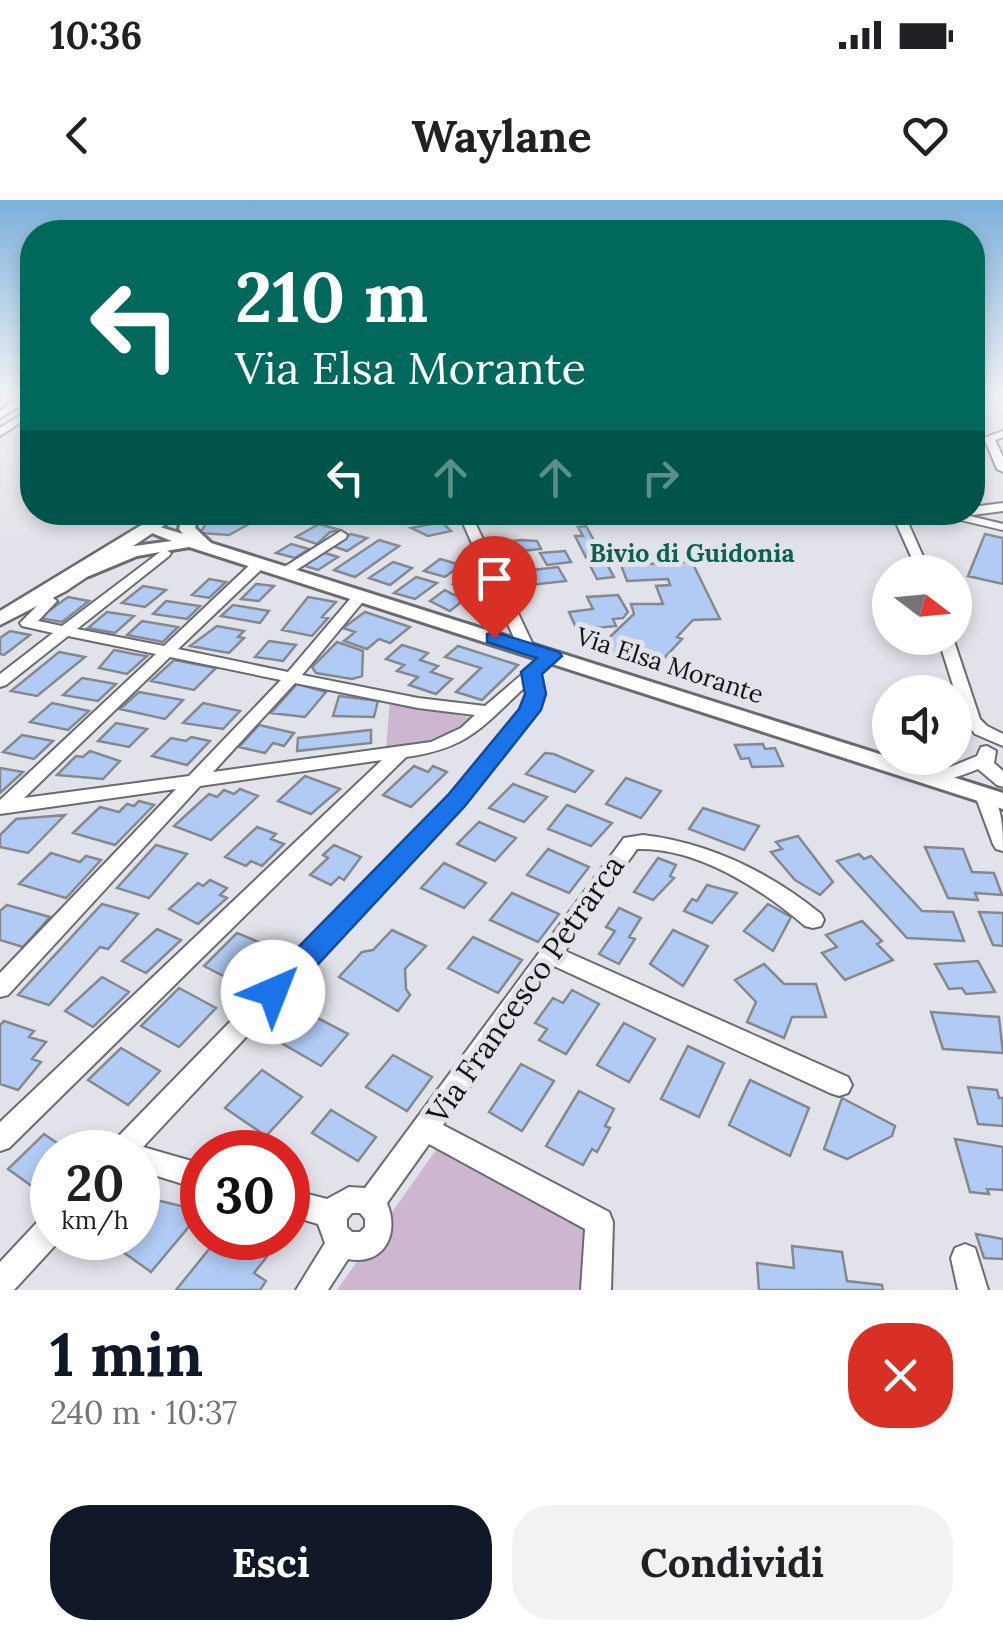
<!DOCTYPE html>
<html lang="it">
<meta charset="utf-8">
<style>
body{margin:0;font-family:Lora,serif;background:#f2f2f2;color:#202124;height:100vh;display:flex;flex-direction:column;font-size:38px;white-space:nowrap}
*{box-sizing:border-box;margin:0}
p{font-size:32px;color:#757577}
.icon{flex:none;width:55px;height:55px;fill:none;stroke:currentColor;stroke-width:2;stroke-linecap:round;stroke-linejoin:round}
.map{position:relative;height:1090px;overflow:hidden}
.drawer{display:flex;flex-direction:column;background:#fff;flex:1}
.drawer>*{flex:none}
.top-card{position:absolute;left:20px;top:20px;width:965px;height:305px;border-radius:40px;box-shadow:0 5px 15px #0003;background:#00695c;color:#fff;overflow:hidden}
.needle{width:65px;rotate:106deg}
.fabs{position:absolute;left:872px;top:355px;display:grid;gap:20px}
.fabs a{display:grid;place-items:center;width:100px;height:100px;border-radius:50%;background:#fff;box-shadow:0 5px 15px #0003;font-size:50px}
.speed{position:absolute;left:30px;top:930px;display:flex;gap:20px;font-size:50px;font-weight:700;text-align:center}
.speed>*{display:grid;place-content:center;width:130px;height:130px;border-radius:50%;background:#fff;box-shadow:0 5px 15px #0003;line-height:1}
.speed small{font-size:25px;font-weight:400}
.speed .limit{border:15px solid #d22;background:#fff;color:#111}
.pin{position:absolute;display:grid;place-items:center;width:85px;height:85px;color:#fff;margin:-102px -42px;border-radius:50% 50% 50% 0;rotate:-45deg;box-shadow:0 0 10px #0007}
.pin .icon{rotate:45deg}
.me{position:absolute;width:110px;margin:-55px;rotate:44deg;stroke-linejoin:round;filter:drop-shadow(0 0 8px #0008)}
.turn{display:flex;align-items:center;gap:35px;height:210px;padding:0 50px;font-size:45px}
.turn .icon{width:130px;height:130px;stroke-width:2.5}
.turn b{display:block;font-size:70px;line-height:85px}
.lanes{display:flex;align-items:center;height:95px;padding:0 50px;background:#0003;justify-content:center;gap:50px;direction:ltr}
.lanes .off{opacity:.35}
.round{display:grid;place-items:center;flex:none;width:105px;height:105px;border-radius:40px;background:#f2f2f2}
.summary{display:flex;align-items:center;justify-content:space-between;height:170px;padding:0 50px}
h1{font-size:60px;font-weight:800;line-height:75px;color:#111827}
.primary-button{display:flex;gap:20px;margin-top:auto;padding:20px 50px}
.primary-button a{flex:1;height:115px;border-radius:40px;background:#111827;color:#fff;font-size:40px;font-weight:800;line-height:115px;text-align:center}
.primary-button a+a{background:#f2f2f2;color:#202124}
.status{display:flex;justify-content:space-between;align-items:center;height:70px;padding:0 50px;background:#fff;direction:ltr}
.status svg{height:28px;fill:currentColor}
header{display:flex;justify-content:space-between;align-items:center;height:130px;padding:0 50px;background:#fff;font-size:45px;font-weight:800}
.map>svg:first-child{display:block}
</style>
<div class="status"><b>10:36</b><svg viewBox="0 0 49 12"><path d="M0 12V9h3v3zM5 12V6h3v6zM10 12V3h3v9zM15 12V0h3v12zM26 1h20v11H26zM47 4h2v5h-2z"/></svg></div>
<header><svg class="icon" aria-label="back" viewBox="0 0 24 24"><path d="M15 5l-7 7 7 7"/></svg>Waylane<svg class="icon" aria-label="heart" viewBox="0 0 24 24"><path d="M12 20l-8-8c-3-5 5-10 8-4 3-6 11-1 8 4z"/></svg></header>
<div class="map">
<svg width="1003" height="1090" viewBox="0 0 1003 1090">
<rect width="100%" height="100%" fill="#e2e3ea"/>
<path fill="#d7d9e7" d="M973 194H1003V230L973 228Z"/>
<path fill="#ceb5d0" d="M390 500 476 519 441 541 386 550Z
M436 950 584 1030 580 1090H337Z"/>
<path fill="#b1cbf4" stroke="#85898f" stroke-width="2.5" d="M227 312 260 318 229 335 200 333 206 324Z
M442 322 451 331 428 336 411 328Z
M319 324 340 330 330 332 317 344 296 337Z
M586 326 614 377 597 379 575 336H583L578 327Z
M351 334 367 338 347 351 332 346Z
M985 334 1003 338V384L968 376Z
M379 340 399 346 355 377 334 370Z
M521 340 537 341 541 349 499 353 494 343Z
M291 344 309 349 295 358 276 353Z
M565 351 571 362 547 365 540 353Z
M322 352 338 357 318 370 302 365Z
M440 359 461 365 445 377 424 371Z
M393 362 412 368 390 385 369 378Z
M692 362 720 419 693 420 677 437 682 439 653 470 595 451 634 414 631 404H663L656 386 670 385 668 379 627 381 621 365Z
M558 367 566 381 521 386 514 372Z
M471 370 487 375 490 382 478 391 453 384Z
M416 377 437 383 415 399 394 393Z
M209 379 226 382 209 398 192 395Z
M256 384 274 386 259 401 241 399Z
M143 386 166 390 145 407 122 403Z
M445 390 452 394 466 398 450 411 430 401Z
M618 395 628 412 623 418 613 419 616 426 577 430 569 412 593 409 587 397Z
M68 397 89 401 62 422 39 418Z
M308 397 336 402 322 417 328 418 312 436 282 430Z
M166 401 200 406 187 419 153 414Z
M233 405 269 411 260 423 221 416Z
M107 412 134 416 115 433 88 428Z
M365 412 410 427 390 443 379 439 367 449 344 441 355 432 343 428Z
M142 421 178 427 163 442 127 435Z
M217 426 244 431 238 437 244 438 229 453 190 446Z
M10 431 30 435 4 455 0 454V438Z
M269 441 296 445 283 461 255 457Z
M337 442 363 451 362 476 352 479 316 473 312 467Z
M402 445 428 453 420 460 438 466 431 472 452 479 436 494 409 485 418 477 397 471 404 465 386 459Z
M458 446 518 465 482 500 456 492 481 468 445 457Z
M114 450 134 454 147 456 127 474 99 468Z
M59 452 85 457 37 496 11 491Z
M174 460 216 468 194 490 151 481Z
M82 478 116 484 98 501 63 495Z
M297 484 326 492 305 517 271 513Z
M139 492 183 500 165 519 120 509Z
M339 496 378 501 374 517 333 516Z
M52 503 89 511 68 530 30 522Z
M203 503 240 511 223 529 183 523Z
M116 523 147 529 129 547 98 541Z
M259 525 294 533 284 546 273 543 265 553 239 547Z
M371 530V543L297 551 298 538Z
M22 535 53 541 34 559 3 552Z
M191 537 210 541 187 565 152 556 171 538 186 541Z
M763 544 765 549 775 548 783 566 752 567 749 558 741 559 735 545Z
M90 551 120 561 103 579 57 575 76 556 83 557Z
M545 553 554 554 593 571 575 592 526 574Z
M414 566 428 572 433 566 447 572 411 607 383 595Z
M0 568 23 572 0 593Z
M305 576 340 589 311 614 278 601Z
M626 578 661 591 641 618 606 604Z
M513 584 547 597 524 622 489 608Z
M240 589 258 596 211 640 174 626 209 594 217 597 224 590 234 594Z
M139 601 154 605 115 645 73 633 100 607 119 612 127 604 134 606Z
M567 605 612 623 591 646 548 629Z
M703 608 759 626 744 650 689 629Z
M65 615 28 653 0 647V635L16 619Z
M479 622 516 638 495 661 457 644Z
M257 627 276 634 271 639 284 644 262 666 251 661 246 666 225 657Z
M798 636 833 682 820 695 795 680 771 652 782 649 776 642Z
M156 645 187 654 149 698 117 688Z
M334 645 361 657 344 680 339 677 331 685 310 675 328 658 323 655Z
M925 647 963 649 972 672 994 673 1002 695 975 693 978 700 948 698Z
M548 649 589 667 569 693 527 675Z
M51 653 80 662 86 656 101 660 66 698 19 684Z
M859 654 864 659 871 656 922 711 953 712 964 741 907 738 837 661Z
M658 658 676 665 670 676 674 678 653 700 634 692Z
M444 663 486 683 464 708 421 688Z
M210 680 227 688 220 695 227 698 198 724 169 709 198 683 203 686Z
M707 685 737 693 712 723 684 711 692 699 697 701Z
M512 693 559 714 538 742 490 720Z
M102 704 138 714 108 749 100 747 49 805 18 795Z
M768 704 791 717 773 751 744 731Z
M7 705 50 717 23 747 0 740V711Z
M619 708 641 718 629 737 635 739 619 764 599 754 615 731 606 727Z
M979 712 1003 713V746L993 745Z
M862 721 882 741 877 744 893 760 845 780 822 753 837 747 826 735Z
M157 729 181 740 146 773 122 761Z
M392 730 426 746 405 769 406 789 410 795 398 811 339 777 362 752 373 750Z
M673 730 708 746 683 786 650 764Z
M237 733 280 751 245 787 204 766Z
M473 737 522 760 498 793 448 768Z
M978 761 995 792 966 794 962 788 949 789 935 764Z
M764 764 784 784H816L826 817H792L784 838 747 822 756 802 735 780Z
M102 777 129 792 93 827 65 811Z
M179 788 216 808 179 847 141 826Z
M572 790 599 804 566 854 539 840 547 829 535 823 553 798 563 803Z
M931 812 999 817 1003 853 943 849Z
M310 814 348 834 321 866 283 844Z
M4 821 34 831 29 837 46 842 32 859 41 862 18 890 0 884V825Z
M624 823 655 839 629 882 597 865Z
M688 846 724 863 699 917 661 899Z
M121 848 160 871 128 905 88 880Z
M393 855 432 877 407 911 366 887Z
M521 864 554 881 522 931 489 912Z
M262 870 302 897 266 936 225 908Z
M750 880 809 908 790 956 729 925Z
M968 887 997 890 999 898H1003V926L978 924Z
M579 891 614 909 605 926 610 928 597 952 592 949 583 965 546 946Z
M842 898 895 926 892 936 847 959 824 949Z
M331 910 376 937 358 961 312 933Z
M44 934 70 952H52V972L36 989 8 969Z
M955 939 1003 947V990L987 989 989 994 970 992Z
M148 998 202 1011 151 1072 109 1042 113 1038H138V1010Z
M976 1034 1003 1039V1059L984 1058Z
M218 1038 280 1040 254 1073 266 1081 260 1090H176Z
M792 1046 842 1052 847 1081 882 1085 883 1090H759L757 1063 794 1068Z"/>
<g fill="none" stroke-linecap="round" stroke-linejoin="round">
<defs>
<path id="lane" d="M940 312 1003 327"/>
<path id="street" d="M25 194H32V198L0 218V211Z
M32 208V215L0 236V228Z
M1003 231V237L995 240 1003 257V272L997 269 984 238Z
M1003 303V311L972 315 967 312H972V307Z
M458 312H470L535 449 532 452H522L519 449Z
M914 312H941L914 320 909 325 930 372H918L897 325 906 314Z
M341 331 347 335 346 338 290 374 285 375 278 371Z
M164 349 171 353 169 356 77 429 164 446 255 360H265V366L178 449 288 472 356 392H366V398L302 475 418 498 485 506 547 453H557L560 456 539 473 544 495 538 510 463 605 143 947 202 964V990L138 970V952H108L112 943 449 597 522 509 528 495 526 486C482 527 469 548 406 557L9 948 0 951V922L382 560 200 586 8 795 0 797V773L176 589 0 614V600L156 454 68 436 6 485 0 487V474L53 433 22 426 20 423 41 402 36 397 38 394H48L57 401 38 421 62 426ZM170 457 281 480 189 576 24 598ZM295 483 418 508 475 515 461 528 431 542 213 572Z
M938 438H953L980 519 987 526 1003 534V546L975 534 964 520Z
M987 546 996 551 994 563 1003 571V587L997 585 978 569C959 577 929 588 912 574L921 568 950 567 977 556 981 547Z
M984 589C1003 598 1003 631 1003 651L996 649 993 644 975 595Z
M643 635C710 643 769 672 821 714L824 720 821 726 813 728 805 726C762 689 697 647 637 649L565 751 848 877 852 885 848 893 839 896 830 893 554 766 443 925 609 1012 613 1022 611 1090H581L585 1029 429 944 387 1003C400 1034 384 1066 348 1059L328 1090H296L325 1043 318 1024 288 1015V989L327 999 349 987 365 988 624 638ZM352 1013H360L365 1019V1027L360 1032H352L347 1027V1019Z
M52 1013V1038H62L14 1090H0V1062L42 1017Z
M965 1044 975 1048 988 1090H958L951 1058 955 1048Z"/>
<path id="secondary" d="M183 312H199L195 328 211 343 1003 593V609L189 347 137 356 89 376 80 371 127 347 172 341 142 329 150 324 183 334 179 329Z"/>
<path id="primary" d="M163 312H184L66 391 0 425V411Z"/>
</defs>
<use href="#lane" stroke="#6a6b71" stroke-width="10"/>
<use href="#street" stroke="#6a6b71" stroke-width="4"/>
<use href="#secondary" stroke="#6a6b71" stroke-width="6"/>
<use href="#primary" stroke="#6a6b71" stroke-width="5"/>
<use href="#lane" stroke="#fff" stroke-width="6"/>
<use href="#street" fill="#fff" fill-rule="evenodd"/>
<use href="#secondary" fill="#fff" fill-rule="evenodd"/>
<use href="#primary" fill="#fff" fill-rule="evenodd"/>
</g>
<linearGradient id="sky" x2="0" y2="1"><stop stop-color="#7db0db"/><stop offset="0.56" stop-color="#f2f2f6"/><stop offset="1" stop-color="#f2f2f6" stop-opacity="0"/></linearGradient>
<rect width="1003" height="347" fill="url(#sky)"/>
<path fill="#1a73e8" stroke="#114b97" stroke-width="2.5" d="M494 432 559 452 562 456 542 474 546 494 541 510 465 606 284 801 273 804 262 801 258 792 262 784 448 595 519 509 525 494 521 472 537 458 487 442V434Z"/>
<g text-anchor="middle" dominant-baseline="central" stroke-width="10" stroke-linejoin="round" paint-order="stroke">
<g font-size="25" font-weight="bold" fill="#0e614e" stroke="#e2e3ea">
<text x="692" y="353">Bivio di Guidonia</text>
</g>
<g font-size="25" fill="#111113" stroke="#e2e3ea">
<text transform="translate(670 465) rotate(18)">Via Elsa Morante</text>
</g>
<g font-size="30" fill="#111113" stroke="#e2e3ea">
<text transform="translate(525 789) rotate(-55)">Via Francesco Petrarca</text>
</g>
</g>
</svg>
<div class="fabs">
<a><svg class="needle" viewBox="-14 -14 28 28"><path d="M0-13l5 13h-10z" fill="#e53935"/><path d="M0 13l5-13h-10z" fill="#757577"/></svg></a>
<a><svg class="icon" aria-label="sound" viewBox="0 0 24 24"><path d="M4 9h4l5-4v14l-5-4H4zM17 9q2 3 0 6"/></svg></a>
</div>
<div class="speed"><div>20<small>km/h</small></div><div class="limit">30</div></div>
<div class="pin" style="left:494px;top:438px;background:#d93025"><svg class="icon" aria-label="arrive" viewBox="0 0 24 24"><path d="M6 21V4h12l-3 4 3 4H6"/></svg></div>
<svg class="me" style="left:273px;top:792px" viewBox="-20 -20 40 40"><circle r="19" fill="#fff"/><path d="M0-13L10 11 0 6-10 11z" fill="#1a73e8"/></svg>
<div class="top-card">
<div class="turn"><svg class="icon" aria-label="left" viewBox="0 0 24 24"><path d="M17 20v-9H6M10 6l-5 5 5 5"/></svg><div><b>210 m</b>Via Elsa Morante</div></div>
<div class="lanes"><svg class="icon" aria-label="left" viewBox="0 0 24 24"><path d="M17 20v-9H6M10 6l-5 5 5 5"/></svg><svg class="icon off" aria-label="ahead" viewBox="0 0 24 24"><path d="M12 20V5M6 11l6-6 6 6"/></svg><svg class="icon off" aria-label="ahead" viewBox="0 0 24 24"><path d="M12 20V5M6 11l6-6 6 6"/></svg><svg class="icon off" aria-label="right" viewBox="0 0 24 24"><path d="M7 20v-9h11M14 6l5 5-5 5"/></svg></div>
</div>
</div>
<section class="drawer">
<div class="summary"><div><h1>1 min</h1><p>240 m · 10:37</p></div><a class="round" style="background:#d93025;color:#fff"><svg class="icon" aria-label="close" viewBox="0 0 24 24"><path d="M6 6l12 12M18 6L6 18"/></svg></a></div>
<div class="primary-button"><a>Esci</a><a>Condividi</a></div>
</section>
